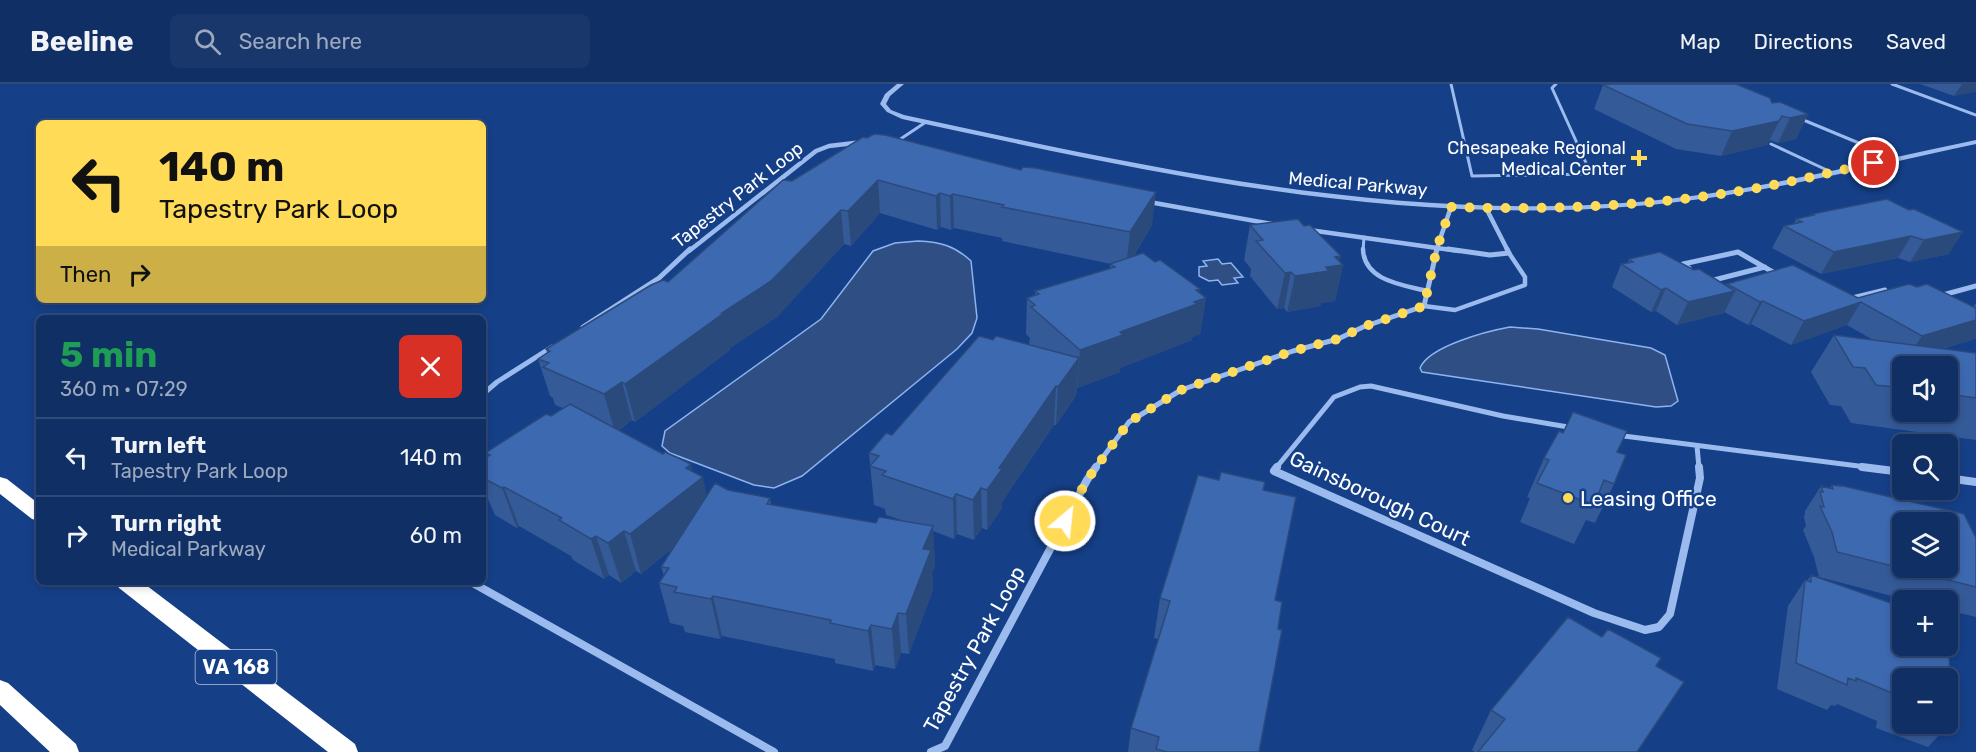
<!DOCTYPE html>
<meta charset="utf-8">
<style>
body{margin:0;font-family:Rubik,sans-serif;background:#19376b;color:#f1f3f6;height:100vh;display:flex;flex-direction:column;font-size:22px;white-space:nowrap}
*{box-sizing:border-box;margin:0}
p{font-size:20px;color:#9ca9bf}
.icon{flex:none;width:33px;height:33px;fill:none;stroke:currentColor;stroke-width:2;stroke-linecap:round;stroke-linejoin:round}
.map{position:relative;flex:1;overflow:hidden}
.sheet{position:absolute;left:36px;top:231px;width:450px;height:270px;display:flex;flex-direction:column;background:#102f65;border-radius:9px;box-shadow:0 3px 9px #0003,0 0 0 2px #304a79}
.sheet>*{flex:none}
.guide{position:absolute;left:36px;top:36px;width:450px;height:183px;border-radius:9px;box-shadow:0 3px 9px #0003,0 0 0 2px #304a79;background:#ffdb58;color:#111;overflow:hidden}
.buttons{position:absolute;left:1892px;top:272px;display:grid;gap:12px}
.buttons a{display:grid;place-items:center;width:66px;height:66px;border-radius:9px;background:#102f65;box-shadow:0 3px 9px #0003,0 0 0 2px #304a79;font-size:30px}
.pin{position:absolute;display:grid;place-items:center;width:51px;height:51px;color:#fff;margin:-26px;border:3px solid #fff;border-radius:50%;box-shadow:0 2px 6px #0007}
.me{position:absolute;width:66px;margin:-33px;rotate:28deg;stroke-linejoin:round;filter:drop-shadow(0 0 4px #0008)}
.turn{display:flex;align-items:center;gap:21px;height:126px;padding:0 24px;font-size:27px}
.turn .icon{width:78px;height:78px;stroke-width:2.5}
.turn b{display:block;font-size:42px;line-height:51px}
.then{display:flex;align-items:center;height:57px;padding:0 24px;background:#0003;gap:12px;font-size:22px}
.round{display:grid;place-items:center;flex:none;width:63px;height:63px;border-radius:9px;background:#19376b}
.summary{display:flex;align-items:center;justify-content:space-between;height:102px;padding:0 24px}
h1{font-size:36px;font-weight:700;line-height:45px;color:#1e9e55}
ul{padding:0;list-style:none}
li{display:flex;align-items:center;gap:18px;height:78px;padding:0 24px;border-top:2px solid #304a79}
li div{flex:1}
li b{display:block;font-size:22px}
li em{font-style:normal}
header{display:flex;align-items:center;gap:36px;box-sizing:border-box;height:84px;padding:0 30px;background:#102f65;border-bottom:2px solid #304a79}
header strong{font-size:28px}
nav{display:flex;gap:33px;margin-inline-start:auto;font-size:21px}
.search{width:420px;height:54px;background:#19376b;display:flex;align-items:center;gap:15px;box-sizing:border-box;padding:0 21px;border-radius:9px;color:#9ca9bf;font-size:22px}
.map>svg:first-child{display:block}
</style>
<header>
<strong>Beeline</strong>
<div class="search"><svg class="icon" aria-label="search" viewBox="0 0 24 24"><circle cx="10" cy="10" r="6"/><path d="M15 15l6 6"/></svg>Search here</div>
<nav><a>Map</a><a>Directions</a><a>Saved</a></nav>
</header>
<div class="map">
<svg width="1976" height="668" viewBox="0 0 1976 668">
<rect width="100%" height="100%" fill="#153f87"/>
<path fill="#2f4e84" stroke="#8db4f1" stroke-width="1.5" d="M918 157C941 158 955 162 971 177L977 234 972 249 957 265 802 392 774 404 754 401 670 369 662 362 665 347 821 235 873 167 895 159Z
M1218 175 1222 180 1231 179 1243 193 1234 194 1238 199 1222 201 1218 196 1209 197 1199 192V183L1207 182 1203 177Z
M1510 243 1538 245 1651 264 1665 271 1678 317 1671 322 1656 323 1422 288 1420 284C1429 262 1488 247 1510 243Z"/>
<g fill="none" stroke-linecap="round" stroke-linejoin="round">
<path stroke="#9bbbee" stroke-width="3" d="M1451 0 1472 92 1591 90 1552 4 1556 0
M1892 0 1976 31
M1801 35 1895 74
M896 58 926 38
M1771 60 1831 88
M1363 167 1364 153"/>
<path stroke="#9bbbee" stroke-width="4.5" d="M1363 165C1364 197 1403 201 1427 207
M1424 222 1455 226 1525 201V193L1509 169"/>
<path stroke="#9bbbee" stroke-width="4.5" d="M1149 118 1272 140
M1451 123 1437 164 1459 167
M1486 124 1508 167
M1309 146 1437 164 1436 167
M689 167 816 67 829 62 863 58"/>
<path stroke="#9bbbee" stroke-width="5" d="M1448 165 1490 171 1509 169 1507 165
M1689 184 1683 180 1738 168 1778 191
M1710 197 1765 183
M1939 212 1976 202
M1848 215 1885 206
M583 243 659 194 690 165
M483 310 497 298 552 263
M1616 351 1874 384
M1697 362 1699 384
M1095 384 1129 338 1181 306 1293 267 1338 255 1363 243 1424 222 1437 165
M1276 384 1334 313 1360 303 1371 302 1503 332 1574 344"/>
<path stroke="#9bbbee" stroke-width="8" d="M1277 383 1274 387 1594 529 1645 546 1659 543 1670 530 1700 394 1699 383
M1862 383 1902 388
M1947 394 1976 398
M471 498 774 668
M931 668 945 662 1087 396 1096 383"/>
<path fill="#9bbbee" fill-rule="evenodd" d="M897 0H904L890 12 886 20 891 26 904 31C1146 83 1389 138 1638 118 1753 108 1864 79 1976 56V60C1864 84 1752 113 1637 122 1387 143 1145 87 902 35L887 28 880 20 885 10Z"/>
<path fill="#fff" fill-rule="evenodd" d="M0 393 7 395 39 420V437L32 435 0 410Z
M116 498H142L355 660 358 668H328L119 504Z
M0 596 8 599 76 660 79 668H50L0 621Z"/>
</g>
<path fill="#345a98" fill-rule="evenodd" d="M1920 0H1976L1954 12Z
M1603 1 1772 19 1808 30 1796 55 1778 59 1770 56 1767 61 1721 72 1676 65 1594 25Z
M1021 86 1152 141 1133 173 1199 209 1206 214 1200 250 1192 253V256L1120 284V288L1077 304V303L1076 312 1056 341H1054L1002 418V424L987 446 982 444 974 456 957 450 954 455 933 447 935 482 932 488 933 506 909 570 901 569 895 585 875 581 873 587 835 579V575L722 552 720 555 685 548 683 542 670 539 659 499 664 492 661 483 674 463 641 490 636 487 621 499 609 491 604 495 573 476 571 472 519 442 517 444 495 431 483 404V375L487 373 485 369 551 332 563 324 555 321 553 314 550 312 538 275 547 269 546 265 668 198 792 97ZM880 129 937 146 941 143 951 146 954 144 1002 154V157L1111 180H1110V185L1035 207V211L1027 214 1026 250 1030 254 1029 259 1032 262 993 256 892 351 869 369 874 421 885 425 886 431 904 437 876 439 771 421 770 414 728 406 707 412 692 387 691 380 663 370 619 346 632 336 635 338 730 266V264L777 233 844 160 851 162Z
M1887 115 1949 170 1910 178 1898 174 1821 190 1772 164 1784 142 1794 140 1796 135 1811 132 1812 130Z
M1250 141 1339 177 1343 181 1335 217 1321 219 1320 222 1287 228 1284 224 1277 225 1250 192 1251 185 1244 176Z
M1629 175 1694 186 1726 201 1727 200 1858 214 1917 203 1973 223 1976 219V253L1975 255 1942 265 1976 269V356L1851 339 1841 322 1830 321 1811 288 1834 251 1873 256 1847 241 1791 261 1751 240 1748 241 1724 228V229L1677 241 1656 227 1651 228 1612 203 1621 180 1628 179ZM1902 282H1947V327H1902Z
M1617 368 1614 400 1595 439 1586 436 1574 460 1520 438 1530 414 1527 413 1544 374Z
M1219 396 1263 406 1278 545 1259 668H1128L1131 644 1158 555 1154 554 1160 514Z
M1832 401 1838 402 1839 401 1976 454V533L1947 526V516H1907L1819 493 1814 473 1803 446 1806 442 1804 433 1805 430V427L1821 402 1830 404Z
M1811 491 1902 523V561H1947V547L1948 548 1952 637 1928 663 1876 644 1877 637 1837 620 1835 622 1831 621 1827 626 1777 605 1788 522 1805 496 1807 497ZM1902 594H1947V639H1902Z
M1656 582 1684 598 1637 668H1475L1472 666 1491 626Z"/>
<path fill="#2b4a7c" d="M1962 0H1976V8L1954 12Z
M1808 30 1796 55 1778 59 1790 34Z
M1782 32 1767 61 1721 72 1732 47Z
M878 96 880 129 851 162 848 127Z
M1156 108 1152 141 1126 183 1130 148Z
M940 109 941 143 937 146 936 112Z
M953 110 954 144 951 146 950 112Z
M841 126 844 160 777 233 730 264V266L635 338 625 300Z
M1963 148 1949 170 1910 178 1924 156Z
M1911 152 1898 174 1821 190 1834 168Z
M1341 172 1338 182 1343 181 1335 217 1321 219 1320 222 1287 228 1295 192 1326 183 1335 173Z
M1291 188 1284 224 1277 225 1285 189Z
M1666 204 1656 227 1651 228 1661 206Z
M1200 205 1198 217 1206 214 1200 250 1192 253V256L1120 284V288L1077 304 1080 266 1120 248Z
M1735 207 1724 229 1677 241 1688 218Z
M1763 217 1751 240 1748 241 1760 218Z
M1861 218 1847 241 1791 261 1804 237Z
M1976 236V253L1975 255 1906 275 1922 252Z
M1079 274 1076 312 1056 341 1058 303Z
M622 298 632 336 615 348 604 310Z
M1056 302 1054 341 1002 418V424L987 446V406L999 384Z
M691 380 695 399 703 393 711 432 641 490 630 450 686 384Z
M504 403 519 442 517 444 502 404Z
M981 404 982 444 974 456 973 416Z
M956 410 957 450 954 455 953 415Z
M933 442 935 482 932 488 933 506 909 570 906 530 923 465Z
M624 447 636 487 621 499 608 459Z
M596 452 609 491 604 495 591 455Z
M713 512 722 552 720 555 711 515Z
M898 529 901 569 895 585 892 545Z
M871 541 875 581 873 587 868 547Z"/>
<path fill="#3d69b1" stroke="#2b4a7c" stroke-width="1.5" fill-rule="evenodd" d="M1611 0H1736L1770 14 1772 19 1780 18 1808 30 1790 34 1782 32 1779 37 1732 47 1687 40 1603 1Z
M874 50 885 51 1021 86 1023 83 1035 84 1156 108 1130 148 1002 123 1004 121 953 110 950 112 940 109 936 112 878 96 848 127 841 126 771 197 722 229H724L625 300 622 298 604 310 543 283 549 279 538 275 550 267 546 265 651 201 663 196 668 198 783 96 792 97 863 53 867 54Z
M1887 115 1909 126 1914 125 1963 148 1924 156 1911 152 1834 168 1784 142 1802 138 1796 135 1814 131 1812 130Z
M1298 135 1304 142 1310 141 1341 172 1335 173 1343 181 1326 183 1329 187 1295 192 1291 188 1285 189 1256 157 1263 156 1250 141Z
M1660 168 1694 186 1699 185 1735 207 1688 218 1666 204 1661 206 1621 180 1633 178 1629 175Z
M1143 169 1155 178 1160 176 1200 205 1196 206 1206 214 1194 218 1197 220 1120 248 1123 251 1080 266 1031 223 1035 221 1027 214 1039 210 1035 207 1115 183 1110 180Z
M1793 181 1858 214 1909 200 1917 203 1927 200 1976 224V236L1922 252 1861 218 1804 237 1763 217 1760 218 1727 200Z
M1834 251 1976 269V314L1947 310V282H1902V304L1876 301 1865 284 1853 283Z
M979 252 993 256 996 252 1079 274 1058 303 1056 302 999 384 1002 385 987 406 981 404 973 416 956 410 953 415 882 391 886 387 870 382 879 372 869 369 886 349 892 351Z
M570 320 663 370 665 368 691 380 686 384 703 393 630 450 624 447 608 459 596 452 591 455 559 436 562 434 504 403 502 404 483 394V389L485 388 483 387V375L490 371 485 369 546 330 551 332Z
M1573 328 1627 347 1617 368 1626 371 1614 400 1604 396 1594 421 1537 399 1549 376 1544 374 1559 347 1563 349Z
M1221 388 1265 398 1263 406 1296 413 1275 516 1282 518 1278 545 1282 546 1259 668H1167L1156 665 1159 653 1131 644 1170 517 1160 514 1198 391 1219 396Z
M715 399 728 406 770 414 767 420 876 439 879 433 933 442 923 465 931 466 906 530 898 529 892 545 871 541 868 547 830 539 831 536 713 512 711 515 674 508 677 503 659 499 669 484 661 483Z
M1832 401 1840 402 1839 401 1964 430 1976 454V503L1837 468 1832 448 1820 422 1824 423 1820 408H1823L1821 402 1833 405ZM1902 438H1947V483H1902Z
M1811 491 1902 523V561H1947V547L1948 548 1952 637 1947 636V594H1902V621L1898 619 1899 612 1856 594V597L1848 594 1847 601 1796 579 1805 496 1811 498Z
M1568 533 1602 553 1608 545 1661 574 1656 582 1684 598 1637 668H1478L1505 635 1491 626Z"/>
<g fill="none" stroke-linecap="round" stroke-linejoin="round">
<path stroke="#ffdb58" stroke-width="10" stroke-dasharray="0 18" d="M1065 437 1087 396 1129 338 1181 306 1293 267 1338 255 1363 243 1424 222 1437 164 1451 123C1541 126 1632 123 1721 110 1772 103 1823 90 1874 79"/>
</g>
<g fill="#ffdb58" stroke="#153f87" stroke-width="2">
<path d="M1636 65h6v6h6v6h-6v6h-6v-6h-6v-6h6z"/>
<circle cx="1568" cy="414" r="6"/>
</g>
<g text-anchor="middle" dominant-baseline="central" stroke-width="5" stroke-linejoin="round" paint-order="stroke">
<g font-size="18" fill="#fff" stroke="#153f87" text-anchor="end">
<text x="1626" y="64">Chesapeake Regional<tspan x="1626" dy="21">Medical Center</tspan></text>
</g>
<g font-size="18" fill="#fff" stroke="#153f87">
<text transform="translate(1358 100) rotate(5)">Medical Parkway</text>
<text transform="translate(738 111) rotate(-38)">Tapestry Park Loop</text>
</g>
<rect fill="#153f87" stroke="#b9c5db" stroke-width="1.5" x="195.5" y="566" width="81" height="34" rx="4.5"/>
<g font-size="20" font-weight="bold" fill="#fff">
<text x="236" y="583">VA 168</text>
</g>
<g font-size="21" fill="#fff" stroke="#153f87">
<text transform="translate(1380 414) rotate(25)">Gainsborough Court</text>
<text transform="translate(974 565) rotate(-61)">Tapestry Park Loop</text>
</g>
<g font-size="21" fill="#fff" stroke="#153f87" text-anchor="start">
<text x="1580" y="414">Leasing Office</text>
</g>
</g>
</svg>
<div class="buttons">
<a><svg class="icon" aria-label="sound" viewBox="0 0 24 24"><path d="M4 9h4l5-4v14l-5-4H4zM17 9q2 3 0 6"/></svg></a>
<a><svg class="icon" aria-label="search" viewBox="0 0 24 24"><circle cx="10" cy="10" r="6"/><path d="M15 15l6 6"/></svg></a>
<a><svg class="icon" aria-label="layers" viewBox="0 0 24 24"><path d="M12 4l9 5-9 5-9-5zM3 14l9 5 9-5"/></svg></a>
<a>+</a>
<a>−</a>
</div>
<div class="pin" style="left:1874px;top:79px;background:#d93025"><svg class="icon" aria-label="arrive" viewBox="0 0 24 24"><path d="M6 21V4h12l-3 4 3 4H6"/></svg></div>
<svg class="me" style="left:1065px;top:437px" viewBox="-20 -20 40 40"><circle r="17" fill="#ffdb58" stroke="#fff" stroke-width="3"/><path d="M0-11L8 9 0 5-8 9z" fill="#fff"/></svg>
<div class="guide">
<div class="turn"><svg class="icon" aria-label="left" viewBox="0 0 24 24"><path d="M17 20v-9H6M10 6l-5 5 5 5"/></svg><div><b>140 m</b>Tapestry Park Loop</div></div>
<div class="then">Then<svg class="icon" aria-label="right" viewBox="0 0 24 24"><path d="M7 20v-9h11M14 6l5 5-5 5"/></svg></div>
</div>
<section class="sheet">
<div class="summary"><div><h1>5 min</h1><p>360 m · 07:29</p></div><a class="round" style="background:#d93025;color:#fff"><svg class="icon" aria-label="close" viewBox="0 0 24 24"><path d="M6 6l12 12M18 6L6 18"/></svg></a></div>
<ul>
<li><svg class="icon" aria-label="left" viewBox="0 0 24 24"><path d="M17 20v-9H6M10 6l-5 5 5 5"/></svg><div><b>Turn left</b><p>Tapestry Park Loop</p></div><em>140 m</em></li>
<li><svg class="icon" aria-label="right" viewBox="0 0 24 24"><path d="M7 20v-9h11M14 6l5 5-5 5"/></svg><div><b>Turn right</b><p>Medical Parkway</p></div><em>60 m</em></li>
</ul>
</section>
</div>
